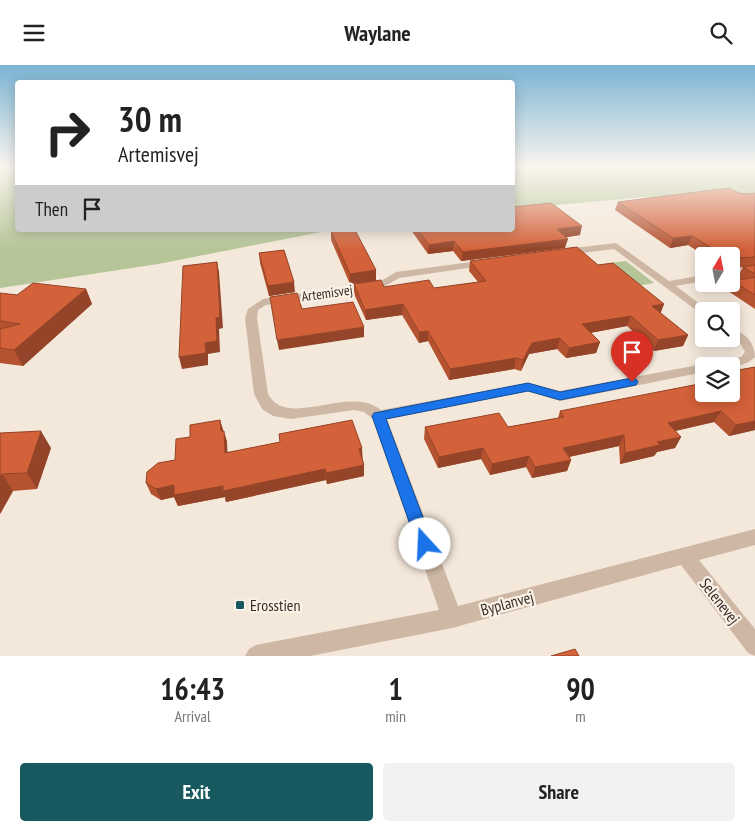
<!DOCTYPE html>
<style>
body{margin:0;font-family:"PT Sans Narrow",sans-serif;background:#f2f2f2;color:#222;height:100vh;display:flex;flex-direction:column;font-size:19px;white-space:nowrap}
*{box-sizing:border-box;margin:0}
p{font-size:16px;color:#767676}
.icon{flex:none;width:28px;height:28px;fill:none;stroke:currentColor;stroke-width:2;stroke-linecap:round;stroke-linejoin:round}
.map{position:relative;height:591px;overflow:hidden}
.panel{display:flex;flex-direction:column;background:#fff;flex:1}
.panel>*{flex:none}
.hud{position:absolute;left:15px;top:15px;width:500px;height:152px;border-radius:5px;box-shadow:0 2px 12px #0003;background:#fff;color:#222;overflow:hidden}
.needle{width:32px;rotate:10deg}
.controls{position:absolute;left:695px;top:182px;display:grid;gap:10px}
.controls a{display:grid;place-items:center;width:45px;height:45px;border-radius:5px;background:#fff;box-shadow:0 2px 12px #0003;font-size:25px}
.pin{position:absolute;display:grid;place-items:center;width:42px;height:42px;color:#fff;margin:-51px -21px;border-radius:50% 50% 50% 0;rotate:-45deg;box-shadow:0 0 5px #0007}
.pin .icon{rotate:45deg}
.me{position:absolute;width:55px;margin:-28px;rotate:340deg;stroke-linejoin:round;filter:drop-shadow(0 0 4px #0008)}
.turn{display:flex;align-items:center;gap:18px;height:105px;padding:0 20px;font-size:22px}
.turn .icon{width:65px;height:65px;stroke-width:2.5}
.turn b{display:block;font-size:35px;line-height:42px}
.then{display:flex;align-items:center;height:48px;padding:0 20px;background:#0003;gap:10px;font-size:19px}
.eta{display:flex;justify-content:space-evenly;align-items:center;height:85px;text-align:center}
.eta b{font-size:30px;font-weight:600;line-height:35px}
.button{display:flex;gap:10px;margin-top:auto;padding:10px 20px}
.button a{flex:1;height:58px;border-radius:5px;background:#17595f;color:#fff;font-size:20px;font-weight:600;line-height:58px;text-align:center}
.button a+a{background:#f2f2f2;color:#222}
header{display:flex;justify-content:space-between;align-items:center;height:65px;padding:0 20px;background:#fff;font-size:22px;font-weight:600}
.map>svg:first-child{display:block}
</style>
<header><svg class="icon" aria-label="menu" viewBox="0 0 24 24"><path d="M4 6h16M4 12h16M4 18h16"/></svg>Waylane<svg class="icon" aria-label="search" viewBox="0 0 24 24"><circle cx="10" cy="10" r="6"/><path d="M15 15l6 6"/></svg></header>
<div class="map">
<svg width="755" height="591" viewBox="0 0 755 591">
<rect width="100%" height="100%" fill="#f4e8da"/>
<path fill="#b5c598" d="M0 102H17L18 165H331L158 199 0 223Z
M513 102H755V131L650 135 645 132 513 144Z
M626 196 654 218 637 221 609 198Z"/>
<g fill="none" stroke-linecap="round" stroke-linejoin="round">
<path fill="#ceb8a5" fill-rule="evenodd" d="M616 178 669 216 704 210V216L676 221 709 246H704V249L700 248 614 184 565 190 560 187 565 184Z
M486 195 489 196V200L399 213 382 223 266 240 258 245 257 253 268 329C287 365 349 319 381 345L528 318 560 326 741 292 745 287 740 278 731 273V264C745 267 755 278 755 292 742 305 721 301 704 301V307L560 336 528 326 387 354 458 541 755 464V480L699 495 755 564V591L748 588 681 500 452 563 310 591H245L249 584 256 580 439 545 373 354 364 347 354 345 291 354 273 351 262 344 254 329 245 253 248 244 263 234 379 217 396 207Z
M755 202V208L731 211V205Z"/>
</g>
<path fill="#b55331" d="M755 128V244L728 226 733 216 742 215 738 212 743 202H747L731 203V191H705L688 180 670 183 615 145 618 137Z
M411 165H512L580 170 566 172 565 183 461 196 453 186 428 189Z
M331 166 376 205V216L350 219 331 175Z
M259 188 295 227 269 231 260 198Z
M470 196 598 200 664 239 660 248 688 270 683 281 654 286 627 261 590 268 600 277 596 288 566 293 557 284 529 289 521 306 514 304 449 315 428 276 419 278 402 250 366 255 354 229V219L384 222 434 223 478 217 469 206Z
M86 224 92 239 23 301 0 298V228L17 230Z
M755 302V365L729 371 714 357 675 366 681 372 675 383 657 387 654 391 620 399 619 381 569 392 571 395 567 406 532 413 526 402 490 410 481 394 438 403 424 374 425 362H508L558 353 560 346 731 329V309L733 306Z
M220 355 227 377V387L362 383 364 411 327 419 326 415 226 437 225 432 178 441 174 432 161 435 151 429 146 418 175 395 190 372Z
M0 368 51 383 37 424 13 426 0 449Z"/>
<path fill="#944428" d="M582 161 580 170 555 174 557 164Z
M692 171 688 180 670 183 673 173Z
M568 174 565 183 461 196 463 187Z
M454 176 453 186 428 189 429 180Z
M217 197 219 207 223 263 219 264 220 287 208 289V300L182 304 179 292 205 278Z
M376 205V216L350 219V209Z
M294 217 295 227 269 231 268 221Z
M86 224 92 239 23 301 14 285Z
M403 239 402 250 366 255 365 245Z
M664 239 660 250 652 241Z
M631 251 627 261 579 270 582 259Z
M364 262V272L279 285 277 275Z
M428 266V276L419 278V267Z
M688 270 683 281 654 286 658 275Z
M560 273 557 284 529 289 521 306 523 295 532 278Z
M600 277 596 288 566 293 569 283Z
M516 293 514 304 449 315 450 304Z
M721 346 714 357 662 369 668 358Z
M220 355 223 366H221Z
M755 356V365L729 371 736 360Z
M41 366 51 383 37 424 27 408Z
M224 366 227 377 228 399 225 388Z
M624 370 619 381 559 394 563 383Z
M681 372 675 383 657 387 654 391 620 399 625 388 657 377Z
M362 383V394L359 384Z
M483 383 481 394 438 403 439 392Z
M529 391 526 402 490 410 492 399Z
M571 395 567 406 532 413 535 402Z
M364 400V411L327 419 326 408Z
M325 404 326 415 226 437 225 432 178 441 174 432 161 435 156 424 174 420 223 421Z
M2 409 13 426 0 449V412Z"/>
<path fill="#d36139" stroke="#944428" d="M729 123 739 128 747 129 755 128V192L735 193 734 197 731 195V191H725L692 171 673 173 618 137Z
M551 138 582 161 557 164 568 174 463 187 454 176 429 180 418 165H512V142Z
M338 165H355L376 205 350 209 331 166Z
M577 182 598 200 613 198 664 239 652 241 688 270 658 275 631 251 582 259 600 277 569 283 560 273 532 278 523 295 516 293 450 304 428 266 419 267 403 239 365 245 354 219 381 215 384 222 429 215 434 223 486 216 470 196Z
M284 185 294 217 268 221 259 188Z
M217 197 220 252 216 253 217 276 205 278 206 288 179 292 183 201Z
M755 200V209L743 202Z
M755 212V230L733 216Z
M33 218 86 224 14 285 0 283V264L20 259 0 256V228L17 230Z
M297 228 302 244 353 237 364 262 277 275 270 232Z
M755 302V356L736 360 721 346 668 358 681 372 657 377 660 380 625 388 624 370 563 383 571 395 535 402 529 391 492 399 483 383 439 392 425 362 499 348 508 362 564 352 560 346 704 318V329H731V313L738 311 733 306Z
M220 355 221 366H224L225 388 280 377 279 369 352 355 362 383 359 384 364 400 326 408 325 404 223 426V421L174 430V420L156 424 146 418 147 407 158 398 175 395 176 374 190 372V360Z
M41 366 27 408 2 409 0 412V368Z
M575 584 579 591H551Z"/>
<linearGradient id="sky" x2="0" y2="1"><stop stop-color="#7ab3d4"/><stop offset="0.55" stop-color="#faf5ee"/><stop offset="1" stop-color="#faf5ee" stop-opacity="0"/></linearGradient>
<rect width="755" height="185" fill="url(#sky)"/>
<path fill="#1a73e8" stroke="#114b97" d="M632 313 636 314 638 317 636 320 560 335 528 326 386 354 433 479 431 485 425 487 419 485 372 351 374 348 528 318 560 327Z"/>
<rect fill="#17595f" stroke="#fbf2e7" stroke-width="2" x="235" y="535" width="10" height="10" rx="2.5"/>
<g text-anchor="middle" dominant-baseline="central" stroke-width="4.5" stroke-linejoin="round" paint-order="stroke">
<g font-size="14" fill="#392d27" stroke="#fbf2e7">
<text transform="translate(327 228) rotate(-8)">Artemisvej</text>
</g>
<g font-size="16" fill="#392d27" stroke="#fbf2e7">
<text transform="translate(720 536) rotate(52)">Selenevej</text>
<text transform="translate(507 538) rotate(-15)">Byplanvej</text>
</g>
<g font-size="16" fill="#392d27" stroke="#fbf2e7" text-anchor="start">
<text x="250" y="540">Erosstien</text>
</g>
</g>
</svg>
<div class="controls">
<a><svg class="needle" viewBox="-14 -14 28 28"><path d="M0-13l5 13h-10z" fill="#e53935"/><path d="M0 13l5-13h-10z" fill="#767676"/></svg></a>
<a><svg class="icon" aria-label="search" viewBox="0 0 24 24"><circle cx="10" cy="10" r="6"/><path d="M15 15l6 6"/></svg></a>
<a><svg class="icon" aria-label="layers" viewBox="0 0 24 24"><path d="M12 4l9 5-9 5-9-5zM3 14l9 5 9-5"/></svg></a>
</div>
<div class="pin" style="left:632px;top:317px;background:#d93025"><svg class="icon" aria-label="arrive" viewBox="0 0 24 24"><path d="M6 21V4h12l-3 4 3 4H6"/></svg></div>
<svg class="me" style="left:425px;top:479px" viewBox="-20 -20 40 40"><circle r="19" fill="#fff"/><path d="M0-13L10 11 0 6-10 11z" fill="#1a73e8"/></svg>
<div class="hud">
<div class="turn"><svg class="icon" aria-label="right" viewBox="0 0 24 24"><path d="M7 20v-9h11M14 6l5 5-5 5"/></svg><div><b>30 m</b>Artemisvej</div></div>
<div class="then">Then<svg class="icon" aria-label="arrive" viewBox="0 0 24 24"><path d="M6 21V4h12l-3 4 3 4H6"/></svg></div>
</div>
</div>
<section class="panel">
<div class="eta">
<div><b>16:43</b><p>Arrival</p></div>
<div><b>1</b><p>min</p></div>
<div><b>90</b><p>m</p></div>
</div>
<div class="button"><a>Exit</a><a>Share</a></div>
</section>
